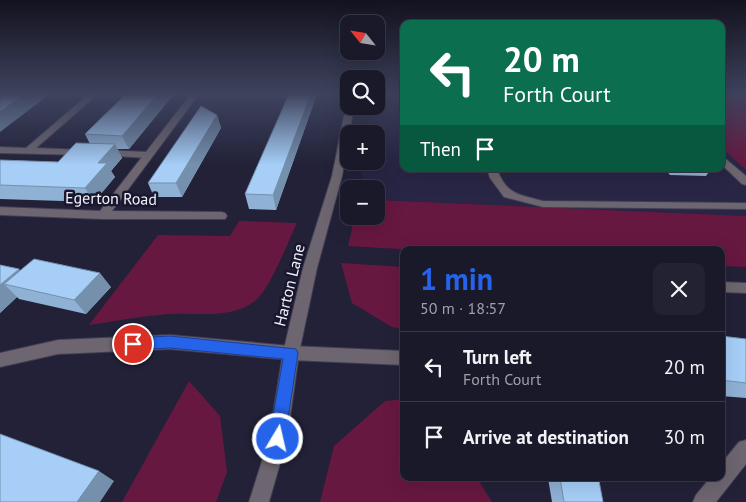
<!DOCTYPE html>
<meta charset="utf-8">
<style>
body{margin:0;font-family:"PT Sans",sans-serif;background:#232232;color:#f1f3f6;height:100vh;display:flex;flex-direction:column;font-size:19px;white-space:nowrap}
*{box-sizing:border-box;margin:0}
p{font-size:16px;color:#9fa0a8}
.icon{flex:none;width:28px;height:28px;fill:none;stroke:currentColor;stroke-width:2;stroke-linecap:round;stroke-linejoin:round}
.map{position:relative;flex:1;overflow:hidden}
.details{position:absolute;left:400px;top:246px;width:325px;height:235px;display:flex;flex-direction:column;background:#1a192a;border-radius:10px;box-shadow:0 5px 20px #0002,0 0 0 1px #383847}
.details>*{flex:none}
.hud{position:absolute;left:400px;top:20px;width:325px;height:152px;border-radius:10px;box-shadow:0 5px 20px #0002,0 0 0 1px #383847;background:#0b6e4f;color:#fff;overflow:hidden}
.needle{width:32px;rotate:300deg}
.controls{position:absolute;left:340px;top:15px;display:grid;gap:10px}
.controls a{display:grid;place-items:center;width:45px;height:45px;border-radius:10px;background:#1a192a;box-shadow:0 5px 20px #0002,0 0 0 1px #383847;font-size:25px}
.pin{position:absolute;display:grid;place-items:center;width:42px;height:42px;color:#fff;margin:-21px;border:2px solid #fff;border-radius:50%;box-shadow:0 1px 5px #0007}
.me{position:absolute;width:55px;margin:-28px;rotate:9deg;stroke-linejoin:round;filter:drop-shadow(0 0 4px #0008)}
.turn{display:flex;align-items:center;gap:18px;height:105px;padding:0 20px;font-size:22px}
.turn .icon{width:65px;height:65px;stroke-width:2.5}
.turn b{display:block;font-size:35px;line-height:42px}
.then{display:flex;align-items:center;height:48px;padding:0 20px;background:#0003;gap:10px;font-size:19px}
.round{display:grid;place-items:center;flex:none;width:52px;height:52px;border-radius:10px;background:#232232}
.head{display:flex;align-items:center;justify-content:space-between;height:85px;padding:0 20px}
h1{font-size:30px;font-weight:800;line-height:38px;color:#2563eb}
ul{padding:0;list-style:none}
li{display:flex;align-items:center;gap:15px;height:70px;padding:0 20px;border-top:1px solid #383847}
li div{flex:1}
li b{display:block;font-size:19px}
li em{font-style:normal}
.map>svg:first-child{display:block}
</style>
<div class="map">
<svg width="746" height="502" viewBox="0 0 746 502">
<rect width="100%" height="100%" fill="#222138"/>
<path fill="#282644" d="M376 94H404V169H721V94H746V216L376 200V189H360L363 161H376V134H367L370 106H376Z"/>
<path fill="#671840" d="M721 94H746V170L721 147Z
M376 200 746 216V267L721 266V250H417L348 246 355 216H376Z
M239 221 297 223C288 242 270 289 255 301 230 320 198 312 169 314 143 316 116 321 89 325L158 235 230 236Z
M341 263 404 267V329L392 327 352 303Z
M189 381 220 416 227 472 216 502H122Z
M404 399V478H479V481L492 502H320L334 446 385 401Z"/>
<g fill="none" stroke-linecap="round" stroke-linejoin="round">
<defs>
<path id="service" d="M89 94H98L36 148 84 150 89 153 87 155 0 153V147L26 148Z
M103 150 148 152 153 155 148 158 100 155 98 153Z
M721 155 746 176V185L742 184 721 164Z
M487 169H497C507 195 518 194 543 201L746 203V209L543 207 504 197 490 178Z"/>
<path id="minor" d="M191 94H199L112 211 221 212 225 213 227 216 225 219H103L0 215V207L100 211Z
M721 282 746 283V293L721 292Z
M170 335 291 346 404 351V365L291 360 170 349 58 354 0 367V353L58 340Z
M746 440V464L716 502H693L696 495 710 478H721V464L739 442Z"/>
<path id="tertiary" d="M349 104V106H354L342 176 317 268 299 353 287 439 269 502H249L269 439 283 353 303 268 332 176 346 106Z"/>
</defs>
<use href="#service" stroke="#3f3e54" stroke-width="2"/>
<use href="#minor" stroke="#3f3e54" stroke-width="2"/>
<use href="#tertiary" stroke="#3f3e54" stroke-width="2"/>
<use href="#service" fill="#6d656f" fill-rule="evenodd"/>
<use href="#minor" fill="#6d656f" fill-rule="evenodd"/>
<use href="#tertiary" fill="#6d656f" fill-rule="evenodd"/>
</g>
<path fill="#8fb1d4" d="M126 94H174L129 149H117L122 158 111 171 115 177 94 202 0 199V160L58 162 90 144 85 134Z
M289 94H317L276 210 249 209 245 194Z
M217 115 221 128 182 197H154L148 183Z
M665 169H711L706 176 670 175Z
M0 265 20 270 111 287 86 314 19 299 17 297 0 313Z
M721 336 746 339V398L721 396Z
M548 478H601L599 481 603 502H552Z"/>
<path fill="#7490ad" d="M25 94H50L0 132V112Z
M158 94H174L129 149 122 136Z
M311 94H317L276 210 273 195Z
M217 115 221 128 182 197 176 183Z
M115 144 122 158 111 171 115 177 94 202 85 188 98 163Z
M19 269 32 284H4L17 297 0 313V285Z
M100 273 111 287 86 314 74 300Z
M99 471 114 481 100 502H77Z"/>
<path fill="#a6cef7" stroke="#7490ad" d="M0 94H25L0 112Z
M126 94H158L122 136 85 134Z
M289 94H311L273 195 245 194Z
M201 106 217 115 176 183H148Z
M76 143 115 144 98 163H107L85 188 0 185V160L58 162Z
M34 259 100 273 74 300 4 284Z
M0 265 19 269 0 285Z
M721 336 746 339V383L721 380Z
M0 434 99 471 77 502H0Z
M560 478H601L599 481 603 502H564Z"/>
<linearGradient id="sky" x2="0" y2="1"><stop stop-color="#13121f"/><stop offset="0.57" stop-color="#3e435e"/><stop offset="1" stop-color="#3e435e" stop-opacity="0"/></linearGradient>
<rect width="746" height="165" fill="url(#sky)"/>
<path fill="#2563eb" stroke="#184099" d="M170 336 296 349 298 353 284 445 278 447 272 445 269 439 283 359 170 348 133 350 128 348 126 344 128 339 133 338Z"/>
<g text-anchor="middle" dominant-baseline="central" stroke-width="5" stroke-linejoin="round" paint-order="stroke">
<g font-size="16" fill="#f3f3fd" stroke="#18172e">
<text transform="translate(111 198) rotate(1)">Egerton Road</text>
<text transform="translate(289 285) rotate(-76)">Harton Lane</text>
</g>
</g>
</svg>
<div class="controls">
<a><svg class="needle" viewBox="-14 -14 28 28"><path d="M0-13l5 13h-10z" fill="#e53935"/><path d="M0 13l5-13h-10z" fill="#9fa0a8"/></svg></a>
<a><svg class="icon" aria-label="search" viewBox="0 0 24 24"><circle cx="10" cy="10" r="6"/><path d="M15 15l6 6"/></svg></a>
<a>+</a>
<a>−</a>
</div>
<div class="pin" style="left:133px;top:344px;background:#d93025"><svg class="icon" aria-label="arrive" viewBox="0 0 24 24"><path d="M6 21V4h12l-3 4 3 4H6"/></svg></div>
<svg class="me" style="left:278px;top:439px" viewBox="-20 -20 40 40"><circle r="17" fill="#2563eb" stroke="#fff" stroke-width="3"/><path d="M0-11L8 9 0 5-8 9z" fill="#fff"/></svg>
<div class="hud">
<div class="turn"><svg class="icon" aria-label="left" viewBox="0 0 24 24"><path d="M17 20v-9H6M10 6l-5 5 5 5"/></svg><div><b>20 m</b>Forth Court</div></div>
<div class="then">Then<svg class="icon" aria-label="arrive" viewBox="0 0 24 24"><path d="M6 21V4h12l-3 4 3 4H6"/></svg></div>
</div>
<section class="details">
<div class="head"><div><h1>1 min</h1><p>50 m · 18:57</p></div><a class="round"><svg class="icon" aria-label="close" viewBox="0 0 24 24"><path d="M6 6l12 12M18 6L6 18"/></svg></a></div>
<ul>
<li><svg class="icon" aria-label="left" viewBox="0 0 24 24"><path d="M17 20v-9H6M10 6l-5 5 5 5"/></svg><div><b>Turn left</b><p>Forth Court</p></div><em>20 m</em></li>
<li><svg class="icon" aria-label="arrive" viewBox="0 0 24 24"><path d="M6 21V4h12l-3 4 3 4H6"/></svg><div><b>Arrive at destination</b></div><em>30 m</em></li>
</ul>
</section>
</div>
